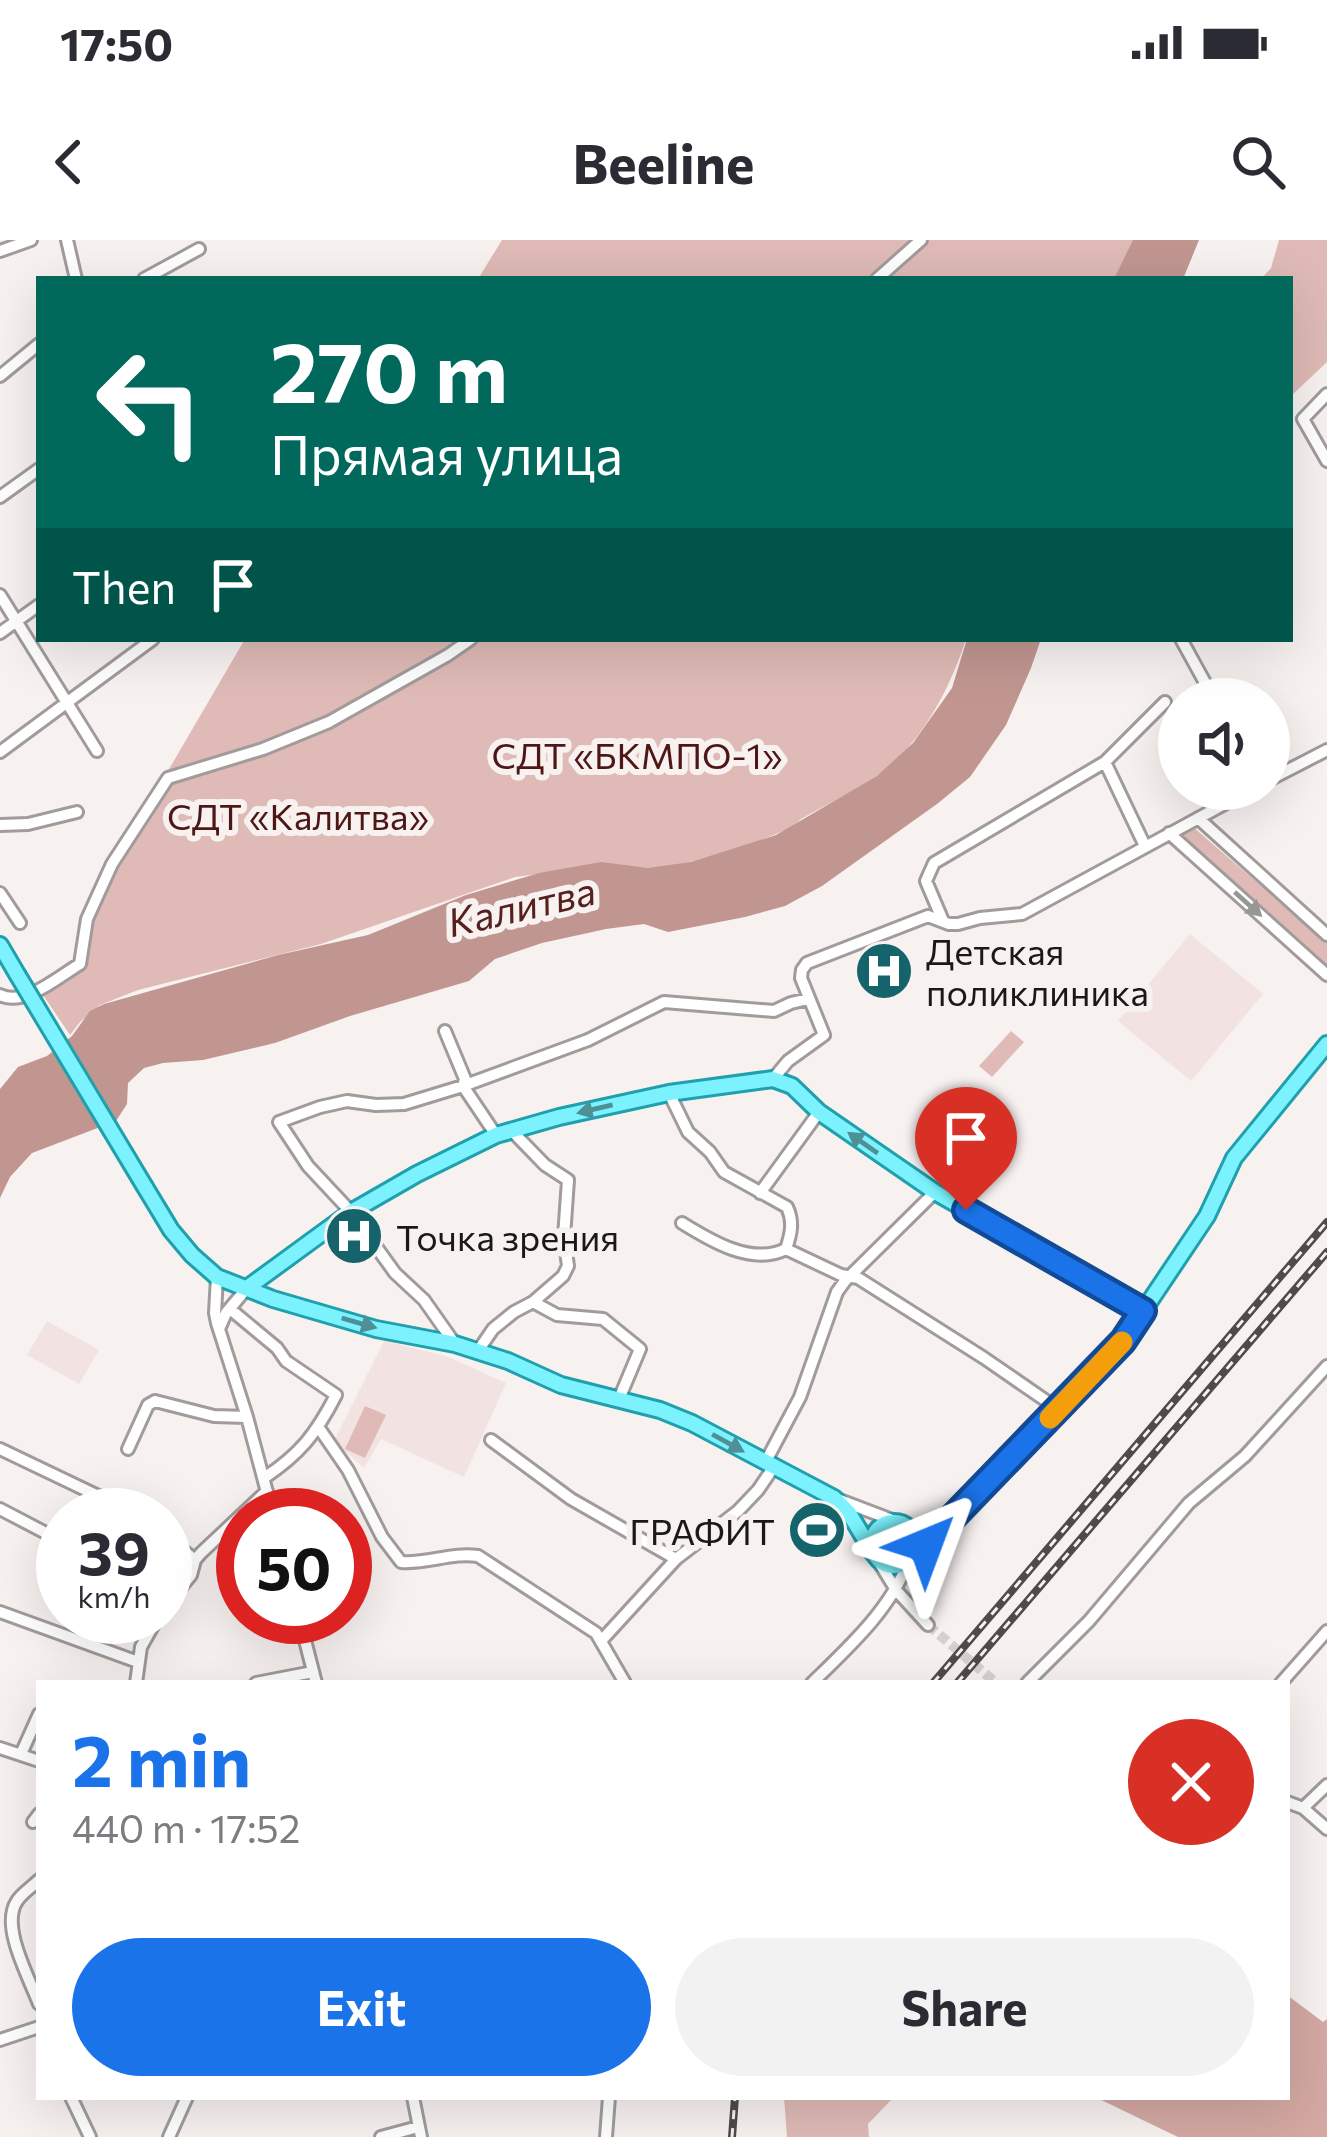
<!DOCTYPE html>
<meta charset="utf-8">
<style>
body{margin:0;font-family:Commissioner,sans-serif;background:#f2f2f3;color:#2b2b33;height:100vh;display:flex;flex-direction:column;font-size:45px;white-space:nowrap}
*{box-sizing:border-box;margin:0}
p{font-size:39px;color:#7c7c81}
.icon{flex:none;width:66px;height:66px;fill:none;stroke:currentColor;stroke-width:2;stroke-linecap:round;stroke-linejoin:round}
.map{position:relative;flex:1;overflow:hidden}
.panel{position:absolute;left:36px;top:1440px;width:1254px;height:420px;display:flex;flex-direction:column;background:#fff;border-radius:0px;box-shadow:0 12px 48px #0002}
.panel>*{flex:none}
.top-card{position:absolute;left:36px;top:36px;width:1257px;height:366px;border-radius:0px;box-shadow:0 12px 48px #0002;background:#00695c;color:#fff;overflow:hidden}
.fabs{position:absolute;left:1158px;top:438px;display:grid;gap:24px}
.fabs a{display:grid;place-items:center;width:132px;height:132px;border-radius:50%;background:#fff;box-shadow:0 12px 48px #0002;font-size:60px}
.speed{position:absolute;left:36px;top:1248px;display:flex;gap:24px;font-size:60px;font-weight:700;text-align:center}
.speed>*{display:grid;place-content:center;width:156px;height:156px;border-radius:50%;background:#fff;box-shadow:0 12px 48px #0002;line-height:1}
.speed small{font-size:30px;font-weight:400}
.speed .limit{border:18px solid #d22;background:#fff;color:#111}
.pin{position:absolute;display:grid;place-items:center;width:102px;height:102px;color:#fff;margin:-123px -51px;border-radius:50% 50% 50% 0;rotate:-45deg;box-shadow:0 0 12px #0007}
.pin .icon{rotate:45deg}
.me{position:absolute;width:132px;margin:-66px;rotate:44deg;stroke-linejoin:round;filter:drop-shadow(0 0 9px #0008)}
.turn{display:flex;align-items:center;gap:42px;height:252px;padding:0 36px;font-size:54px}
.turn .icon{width:156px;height:156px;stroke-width:2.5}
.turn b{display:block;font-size:84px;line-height:102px}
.then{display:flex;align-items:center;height:114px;padding:0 36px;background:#0003;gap:24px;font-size:45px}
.round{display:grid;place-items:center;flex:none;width:126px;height:126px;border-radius:63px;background:#f2f2f3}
.head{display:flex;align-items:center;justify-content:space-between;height:204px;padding:0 36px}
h1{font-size:72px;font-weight:700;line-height:90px;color:#1a73e8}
.action{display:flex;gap:24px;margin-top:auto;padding:24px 36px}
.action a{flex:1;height:138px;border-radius:72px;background:#1a73e8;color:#fff;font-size:48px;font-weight:700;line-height:138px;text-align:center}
.action a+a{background:#f2f2f3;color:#2b2b33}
.status{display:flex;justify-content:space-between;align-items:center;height:84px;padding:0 60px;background:#fff;direction:ltr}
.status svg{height:33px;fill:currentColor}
header{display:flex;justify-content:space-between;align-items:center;height:156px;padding:0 36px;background:#fff;font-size:54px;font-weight:700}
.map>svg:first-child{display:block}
</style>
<div class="status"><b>17:50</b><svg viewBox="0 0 49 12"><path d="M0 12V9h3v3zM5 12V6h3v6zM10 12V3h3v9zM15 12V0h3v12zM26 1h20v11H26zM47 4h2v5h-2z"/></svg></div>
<header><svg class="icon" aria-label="back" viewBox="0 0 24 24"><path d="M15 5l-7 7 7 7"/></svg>Beeline<svg class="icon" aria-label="search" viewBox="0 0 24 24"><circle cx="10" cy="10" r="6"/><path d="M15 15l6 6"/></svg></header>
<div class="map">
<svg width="1327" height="1897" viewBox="0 0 1327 1897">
<rect width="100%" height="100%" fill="#f7f1f0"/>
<path fill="#f2e3e2" d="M1190 694 1263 754 1191 841 1118 781Z
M47 1081 99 1110 79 1144 27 1115Z
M384 1101 446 1116 506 1143 464 1237 381 1199 364 1228 334 1201Z"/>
<path fill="#dfbab6" d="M502 0H1136L1116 39H478Z
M1279 0H1327V122L1290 157V39H1261L1271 28Z
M245 399H966C951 445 927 493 890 526 868 545 827 564 801 579L791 588 741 608 676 626 623 631H562L515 637 321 704 138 750 100 765 80 782 70 795 39 749 80 724 85 682 137 584Z
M1193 587 1327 703V726L1179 594Z
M1011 791 1024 802 992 837 979 826Z
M365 1166 386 1175 365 1218 345 1209Z
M877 1304a17 17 0 1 1 34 0a17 17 0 1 1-34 0Z
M784 1857H894L868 1884 869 1897H787Z"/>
<path fill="#d4a8a3" d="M1287 1755 1323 1782 1327 1779V1897H1178L1095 1857H1287Z"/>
<path fill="#c19691" d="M1133 0H1199L1183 39H1114Z
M967 399H1041L1031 428 1006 485 970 537 937 564 822 646 785 666 745 677 668 692 644 684 606 689 542 703 495 719 469 741 350 776 275 803 203 820 163 823 144 828 128 843 127 864 116 881 32 913 10 937 0 958V849L18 827 47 816 72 796 90 771 104 764 278 715 368 695 466 655 539 633 601 622 648 628 691 622 776 595 877 536 913 503 952 448Z"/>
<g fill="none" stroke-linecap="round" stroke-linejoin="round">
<path stroke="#d6d0d0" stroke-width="10" stroke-dasharray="10 5" stroke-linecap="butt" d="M928 1385 996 1443"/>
<defs>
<path id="minor" d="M67 0 76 39
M0 11 31 0
M144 39 199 9
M877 39 921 0
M0 136 39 104
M1327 154 1303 179 1327 221
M0 257 39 229
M0 355 97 511
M0 393 39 365
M1181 399 1214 459
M0 512 153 399
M1105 522 1145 606
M1269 540 1327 510
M1198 578 1327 695
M0 585 28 584 77 572
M1169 593 1327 735
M0 653 20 683
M943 681 926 641 934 623 1105 522 1165 462
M0 755C25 767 58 737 80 724L87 679 112 624 168 538 263 509 329 482 448 415 471 399
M445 791 465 839 463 846 496 895
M773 839 788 821 824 795 801 738 802 730 807 723 928 676 949 684H958L980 678 1022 674 1252 549
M669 853 688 892 710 912 724 932 787 967C794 982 791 994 786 1009
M760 953 819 872
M682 983C711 1001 752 1026 786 1009
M786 1009 841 1035 858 1038 984 1118 1058 1169
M217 1037 215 1073 217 1083 247 1177 273 1275
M533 1062 557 1075 603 1079 640 1109 619 1159
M230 1069 277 1108 286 1121 336 1155C316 1194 300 1214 264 1238
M219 1089 226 1073 247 1048
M455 1104 424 1060 395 1033 351 972 308 926 279 882 320 867 347 861 376 865 404 864 463 846 588 800 664 762 774 771 791 763 808 759
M478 1111 493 1089 514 1072 533 1062 563 1036 568 1026 564 997 568 940 545 925 511 890
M319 1188 348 1230 382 1297 401 1322C428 1324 452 1312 478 1316L596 1393 625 1443
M491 1200 571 1259 676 1319
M0 1209 138 1275
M128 1209 148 1165 155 1161 214 1176 247 1177
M765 1223 800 1157 837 1052 845 1041 935 952
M837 1259 900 1283
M0 1269 63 1302
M165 1296 195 1320
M877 1319 896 1350 928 1385
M165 1367 191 1335 195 1320 201 1313 267 1251
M0 1372 138 1422
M299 1377 316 1443
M601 1401 676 1319 738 1271 758 1250 773 1228
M136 1443 141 1407 158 1377
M256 1443 313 1432
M812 1443C849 1407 891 1369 909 1320
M1027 1443 1089 1381 1189 1263 1245 1216 1327 1126
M1281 1443 1327 1391
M0 1508 39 1521
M21 1514 39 1474
M1287 1562 1303 1568 1327 1589
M1303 1568 1327 1545
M33 1582 39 1574
M39 1640C32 1647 22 1653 17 1661 0 1686 29 1737 39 1764
M0 1800 39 1787
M71 1857 90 1897
M413 1857 421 1897
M169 1897 187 1857
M381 1897 418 1887
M606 1897 609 1857"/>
<path id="major" d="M0 705 17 734
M145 947 171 990 192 1015 217 1037 273 1059 376 1089 455 1104 508 1121 561 1145 660 1170 692 1183 834 1258 849 1273 873 1313
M247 1048 351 972 417 934 496 895 559 877 669 853 773 839 792 846 819 872 935 952 1143 1071
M872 1304a22 22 0 1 1 44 0a22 22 0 1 1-44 0Z
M912 1317 927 1305 1123 1101 1207 976 1234 918 1327 804"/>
</defs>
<use href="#minor" stroke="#a19c9b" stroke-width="16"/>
<use href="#major" stroke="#20a0ac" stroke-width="20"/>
<use href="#minor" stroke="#fff" stroke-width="10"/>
<use href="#major" stroke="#7bf2fd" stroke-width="14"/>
<defs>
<path id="rail" d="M933 1443 1327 982
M957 1443 1327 1012
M732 1897 735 1857"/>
</defs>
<use href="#rail" stroke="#4e4b4a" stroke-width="8"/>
<use href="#rail" stroke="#f7f1f0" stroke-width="3" stroke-dasharray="9" stroke-linecap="butt"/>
<defs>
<path id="major-bridge" d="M17 734 145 947"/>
</defs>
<use href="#major-bridge" stroke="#20a0ac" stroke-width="20" stroke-linecap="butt"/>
<use href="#major-bridge" stroke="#7bf2fd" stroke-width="14"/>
</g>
<defs><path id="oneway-solid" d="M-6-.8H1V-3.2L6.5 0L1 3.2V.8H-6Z" transform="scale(3)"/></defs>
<use fill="#989797" href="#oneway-solid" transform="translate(1248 664) rotate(42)"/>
<g fill="#4f9096">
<use href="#oneway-solid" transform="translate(595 869) rotate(167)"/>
<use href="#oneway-solid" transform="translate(863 903) rotate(-145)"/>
<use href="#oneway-solid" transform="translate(359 1083) rotate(16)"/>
<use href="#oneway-solid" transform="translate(728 1203) rotate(29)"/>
</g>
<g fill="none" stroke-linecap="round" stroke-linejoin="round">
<defs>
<path id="route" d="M926 1305 1123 1101 1143 1071 966 970"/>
</defs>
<use href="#route" stroke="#114b97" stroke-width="30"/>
<use href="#route" stroke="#1a73e8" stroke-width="21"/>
<path stroke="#f59e0b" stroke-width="21" d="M1050 1178 1122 1102"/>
</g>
<defs>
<symbol id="hospital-disc" viewBox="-11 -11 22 22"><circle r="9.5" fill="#15636b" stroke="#f7f1f0"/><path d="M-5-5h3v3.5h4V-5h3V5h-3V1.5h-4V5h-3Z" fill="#fff"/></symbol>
<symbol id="stadium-disc" viewBox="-11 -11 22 22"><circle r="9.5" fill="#15636b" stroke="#f7f1f0"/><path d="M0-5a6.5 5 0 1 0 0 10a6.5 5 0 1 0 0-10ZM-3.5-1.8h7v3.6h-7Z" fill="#fff"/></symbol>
</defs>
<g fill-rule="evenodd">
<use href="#hospital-disc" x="851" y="698" width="66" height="66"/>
<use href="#hospital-disc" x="321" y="963" width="66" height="66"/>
<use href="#stadium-disc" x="784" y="1257" width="66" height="66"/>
</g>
<g text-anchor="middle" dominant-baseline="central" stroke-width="12" stroke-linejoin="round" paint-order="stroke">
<g font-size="36" fill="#4e1716" stroke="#f7f1f0">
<text x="637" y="514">СДТ «БКМПО-1»</text>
<text x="298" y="575">СДТ «Калитва»</text>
</g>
<g font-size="36" fill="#1a1818" stroke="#f7f1f0" text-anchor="start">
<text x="926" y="710">Детская<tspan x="926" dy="41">поликлиника</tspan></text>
<text x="396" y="996">Точка зрения</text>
<text x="775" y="1290" text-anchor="end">ГРАФИТ</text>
</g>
<g font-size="39" font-style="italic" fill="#57201e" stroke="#f7f1f0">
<text transform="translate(521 665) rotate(-13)">Калитва</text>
</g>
</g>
</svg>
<div class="fabs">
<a><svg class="icon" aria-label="sound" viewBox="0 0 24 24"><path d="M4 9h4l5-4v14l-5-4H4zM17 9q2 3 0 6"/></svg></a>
</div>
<div class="speed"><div>39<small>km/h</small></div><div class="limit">50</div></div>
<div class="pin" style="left:966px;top:970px;background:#d93025"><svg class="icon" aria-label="arrive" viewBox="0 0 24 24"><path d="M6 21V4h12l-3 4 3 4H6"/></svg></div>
<svg class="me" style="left:926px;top:1305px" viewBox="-20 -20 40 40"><path d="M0-17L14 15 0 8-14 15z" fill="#1a73e8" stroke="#fff" stroke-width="4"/></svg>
<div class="top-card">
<div class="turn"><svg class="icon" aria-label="left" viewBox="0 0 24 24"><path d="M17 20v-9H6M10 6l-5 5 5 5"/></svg><div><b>270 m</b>Прямая улица</div></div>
<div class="then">Then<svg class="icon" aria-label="arrive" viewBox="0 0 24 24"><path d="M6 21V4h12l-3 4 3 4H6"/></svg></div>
</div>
<section class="panel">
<div class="head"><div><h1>2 min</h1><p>440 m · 17:52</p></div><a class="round" style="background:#d93025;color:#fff"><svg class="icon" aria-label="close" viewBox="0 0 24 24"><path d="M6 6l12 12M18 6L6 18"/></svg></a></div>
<div class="action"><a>Exit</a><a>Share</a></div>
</section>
</div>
